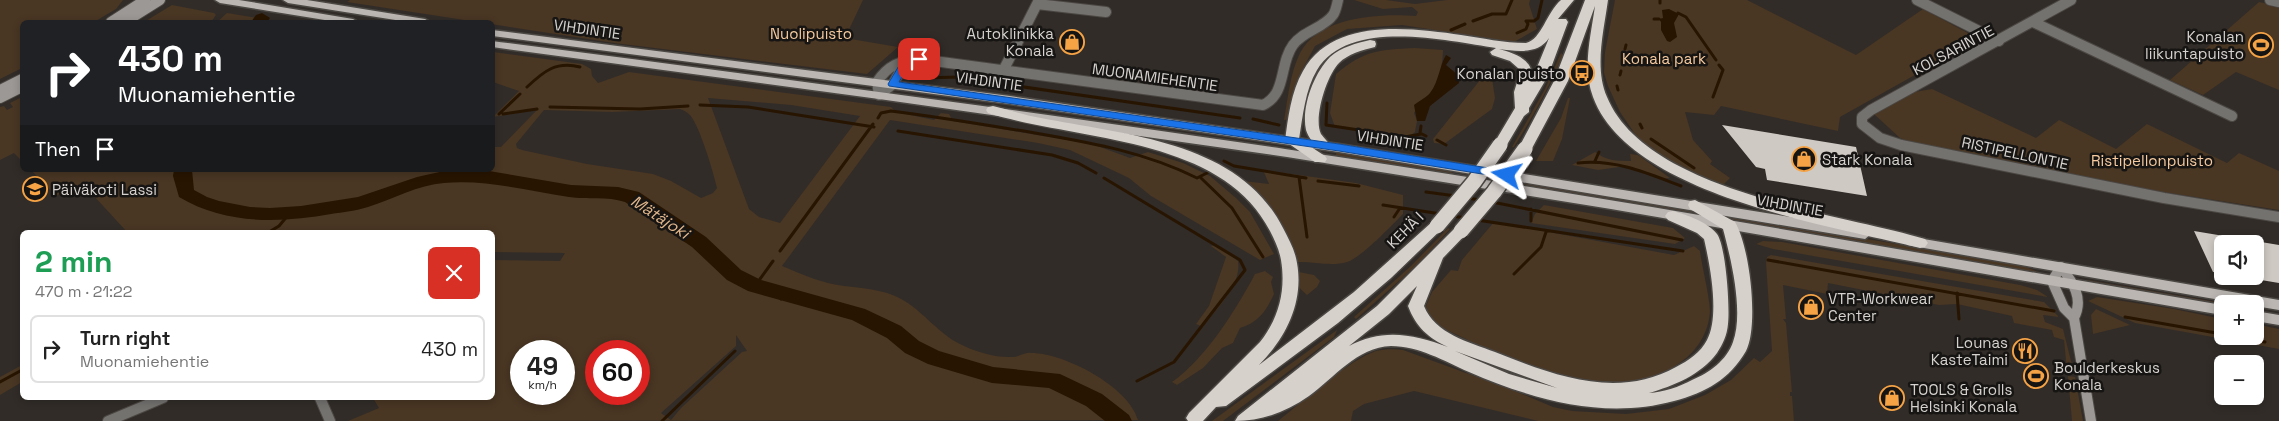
<!DOCTYPE html>
<meta charset="utf-8">
<style>
body{margin:0;font-family:"Space Grotesk",sans-serif;background:#f6f6f6;color:#222;height:100vh;display:flex;flex-direction:column;font-size:19px;white-space:nowrap}
*{box-sizing:border-box;margin:0}
p{font-size:16px;color:#767676}
.icon{flex:none;width:28px;height:28px;fill:none;stroke:currentColor;stroke-width:2;stroke-linecap:round;stroke-linejoin:round}
.map{position:relative;flex:1;overflow:hidden}
.side{position:absolute;left:20px;top:230px;width:475px;height:170px;display:flex;flex-direction:column;background:#fff;border-radius:8px;box-shadow:0 2px 8px #0003}
.side>*{flex:none}
.banner{position:absolute;left:20px;top:20px;width:475px;height:152px;border-radius:8px;box-shadow:0 2px 8px #0003;background:#202124;color:#fff;overflow:hidden}
.tools{position:absolute;left:2214px;top:235px;display:grid;gap:10px}
.tools a{display:grid;place-items:center;width:50px;height:50px;border-radius:8px;background:#fff;box-shadow:0 2px 8px #0003;font-size:25px}
.speed{position:absolute;left:510px;top:340px;display:flex;gap:10px;font-size:25px;font-weight:700;text-align:center}
.speed>*{display:grid;place-content:center;width:65px;height:65px;border-radius:50%;background:#fff;box-shadow:0 2px 8px #0003;line-height:1}
.speed small{font-size:12px;font-weight:400}
.speed .limit{border:8px solid #d22;background:#fff;color:#111}
.pin{position:absolute;display:grid;place-items:center;width:42px;height:42px;color:#fff;margin:-21px;border-radius:10px;box-shadow:0 2px 8px #0006}
.me{position:absolute;width:55px;margin:-28px;rotate:279deg;stroke-linejoin:round;filter:drop-shadow(0 0 4px #0008)}
.turn{display:flex;align-items:center;gap:18px;height:105px;padding:0 15px;font-size:22px}
.turn .icon{width:65px;height:65px;stroke-width:2.5}
.turn b{display:block;font-size:35px;line-height:42px}
.then{display:flex;align-items:center;height:48px;padding:0 15px;background:#0003;gap:10px;font-size:19px}
.round{display:grid;place-items:center;flex:none;width:52px;height:52px;border-radius:8px;background:#f6f6f6}
.head{display:flex;align-items:center;justify-content:space-between;height:85px;padding:0 15px}
h1{font-size:30px;font-weight:600;line-height:38px;color:#1e9e55}
ul{padding:0;list-style:none}
li{display:flex;align-items:center;gap:15px;height:68px;margin:0 10px 8px;padding:0 5px;border:2px solid #e0e0e0;border-radius:8px}
li div{flex:1}
li b{display:block;font-size:19px}
li em{font-style:normal}
.map>svg:first-child{display:block}
</style>
<div class="map">
<svg width="2279" height="421" viewBox="0 0 2279 421">
<rect width="100%" height="100%" fill="#312c28"/>
<path fill="#493623" fill-rule="evenodd" d="M0 0H123L116 9 94 22H22V68L0 79Z
M350 0H863L845 38 898 47 867 74 614 43 347 2Z
M1354 0H1386L1415 4 1447 0H1530L1529 4 1537 29 1514 42 1402 25 1347 29 1315 46 1301 72 1289 119 1284 120C1288 98 1290 73 1300 53 1319 16 1381 13 1416 16L1418 12 1412 7 1383 9Z
M1615 0H1747L1856 55 1923 9 1979 39 1840 117 1838 131 1721 106 1714 115 1685 112 1693 140 1712 161 1710 164 1730 178 1722 186 1677 167 1641 143 1620 112 1608 86 1604 73 1605 52Z
M2259 2 2279 6V90L2236 72 2203 95 2170 80Z
M172 5 214 13 216 15 211 22H144Z
M227 13 281 22H217Z
M1415 48 1443 50C1443 63 1439 86 1429 95 1422 101 1419 105 1414 113L1417 121 1415 132 1409 137 1335 127 1330 113 1336 74C1365 50 1378 50 1415 48Z
M493 52 582 64 591 69 592 76 598 83 629 72 891 107 896 112 934 120 941 113 949 114 953 121 1092 144 1130 158 1148 152 1183 163 1210 176 1236 198 1250 212 1274 254 1260 260 1151 196 1129 178 1070 150 1038 143 890 120 782 266C797 272 812 279 828 283 849 288 875 287 895 296 921 307 936 333 962 345 977 352 996 358 1013 357 1019 357 1025 352 1031 353 1065 353 1129 387 1138 420L348 421 379 408 373 398H492L493 260 560 261 565 253 493 252 492 232H127L82 183 56 196 31 170H492L493 147H501L537 110 493 117 519 91 493 82ZM708 98 791 105 860 116 780 223 759 217 749 209ZM680 109C683 110 687 112 690 115 700 127 713 171 717 188L713 193 701 198 671 181 653 174 587 164 522 150 517 148 516 144 544 110 612 112ZM736 335 747 351 742 352 681 408 671 420 661 413 736 346ZM564 351V394H521V351ZM639 351V394H596V351Z
M1561 53 1563 55C1549 87 1533 117 1514 147H1512L1545 89Z
M1488 70 1491 72 1495 98 1492 109 1444 144 1434 143 1433 139Z
M1932 89 2036 138 2059 120 2116 149 2147 124 2227 163 2239 153 2279 171V210L2144 189 1910 142 1900 138 1875 115V112L1909 93Z
M22 97V161L14 153 0 160V107L4 106 7 110 13 107 10 103Z
M1568 98H1570L1562 139 1553 161H1536L1561 118Z
M1337 152 1454 170 1451 174 1335 156Z
M1595 152C1607 161 1617 161 1631 161L1630 154 1638 155 1670 178 1661 179 1643 171 1626 166 1598 170 1572 165Z
M1263 170 1356 183 1403 195V214C1392 225 1361 258 1347 262 1331 267 1313 261 1296 262 1285 228 1270 204 1243 181L1269 184Z
M1524 181 1687 209 1701 215 1521 186Z
M1544 205 1673 228 1685 238 1675 244 1531 223 1535 214Z
M1725 215 2021 265 2043 274 1731 221Z
M1494 222 1674 255 1694 246 1700 251C1702 267 1710 298 1710 311 1709 332 1697 351 1681 362 1610 415 1509 360 1441 327L1430 317 1426 306 1432 292 1451 270 1458 271 1462 260Z
M1448 228 1450 229 1416 266 1356 319 1354 317 1412 265Z
M1763 241 1782 242 2020 285 2037 290 2048 297 1773 249 1756 244Z
M1216 245 1238 261C1242 285 1216 309 1203 327L1196 324 1209 306 1226 257 1211 246Z
M1771 255 2044 302 2059 317 2043 315 2045 322 2063 329 2074 373 2067 371 2064 340 2054 337 2052 330 2014 323 2012 316 1957 304 1939 305 1828 283 1827 294 1783 285 1786 319H1783L1786 323 1792 392H1790V396H1792L1794 421H1538L1414 391 1364 404 1353 411 1351 421H1278C1301 403 1350 359 1376 351 1384 349 1394 349 1403 350L1510 389 1553 407 1572 411 1626 414 1669 409 1705 395 1731 380 1754 358 1760 362 1772 351 1766 263 1767 257Z
M1265 271 1273 277 1271 282 1274 294C1266 311 1259 322 1240 328L1233 343 1222 348 1203 368 1177 385 1172 382C1205 359 1236 310 1255 274Z
M1299 272 1314 275 1320 281 1317 287 1307 295C1297 286 1297 287 1299 272Z
M2085 280H2088L2228 304 2222 305Z
M2097 297 2174 309 2222 319V336H2255V324L2279 329V349L2135 323 2088 301Z
M2096 309 2130 325 2093 334 2091 315Z
M1337 330 1334 337 1223 421H1212Z
M22 365V382L0 395V377Z
M2068 376 2075 377 2083 421H2072Z"/>
<path fill="#281501" d="M1669 9 1679 14 1674 23 1677 37 1670 42 1667 41 1661 30V22L1659 19 1663 18 1662 10Z
M1446 55 1451 58 1446 65 1458 75 1459 83 1430 106 1425 121H1417L1414 105C1419 101 1427 97 1430 93 1439 81 1439 67 1446 55Z"/>
<g fill="none" stroke-linecap="round" stroke-linejoin="round">
<path stroke="#281501" stroke-width="3" d="M1660 0V3
M1678 13 1686 17 1716 60
M1654 19H1659
M1473 21 1492 14H1506L1512 0
M1451 30 1465 24
M1517 33 1526 29 1528 24 1526 21H1534L1538 18 1542 0
M1625 49 1626 45
M1620 75 1621 71
M922 78 959 77 983 80
M1003 84 1240 118
M1617 86 1618 90
M527 87C544 71 556 61 580 67
M1713 97 1723 70 1719 65
M1327 103 1326 125 1405 137 1421 134
M700 105 748 107 874 127
M550 107 640 109 688 106
M499 114 520 94
M503 114 537 109
M878 118 881 113 891 111C939 117 987 125 1035 133 1092 143 1145 152 1197 178L1207 173
M1253 119 1279 125
M1640 124 1642 128
M1421 126 1420 133 1426 136
M898 131 1052 155 1078 163 1096 173
M1651 139 1694 168
M1437 140 1446 145
M1224 161 1234 166 1306 178
M1595 161 1599 152
M1578 163C1615 159 1647 173 1681 186
M1299 177 1307 237
M1104 178 1240 260 1245 270 1174 362 1137 381
M1201 178 1232 208 1263 257
M1318 181 1359 186
M1426 192 1456 196
M1467 198 1480 200
M1492 202 1682 240
M1383 205 1441 214
M1531 209V221
M1452 216 1466 218
M1394 217 1400 208
M1477 220 1683 251
M269 232 279 226 289 214
M780 251 873 124
M1768 260 2054 311
M1514 274 1541 247 1546 232
M755 286 773 261
M1957 293 1959 319
M781 299 785 294
M2125 317 2222 334
M2233 336 2265 342
M0 382 22 370
M662 421 735 351"/>
<path fill="#281501" fill-rule="evenodd" d="M262 13 270 18 267 22H251L256 15Z
M174 170H192L194 190 207 197 219 201 250 207 270 208 301 206 358 197 417 177 444 171H489L571 185 618 187 639 192 706 237 741 270 761 280 865 309 901 326 919 341 939 351 993 367 1060 374 1102 394 1129 415 1132 421H1105L1086 406 1049 388 992 383 928 364 905 353 887 338 852 320 748 291 727 280 692 247 625 202C607 196 587 200 569 197 527 191 486 179 444 183 418 185 393 199 368 207 356 211 343 212 331 214 280 223 226 225 179 197L173 176Z"/>
</g>
<path fill="#cfc9c3" d="M1722 125 1856 147 1867 196 1767 180 1765 169 1756 167Z
M2194 231 2242 239V244H2222V273L2213 272Z
M2255 241 2279 245V283L2255 279Z"/>
<g fill="none" stroke-linecap="round" stroke-linejoin="round">
<defs>
<path id="street" d="M1917 0 1999 41
M2071 0 1871 110 1862 117V124L1880 138 1901 145 2164 198 2279 217
M2270 0 2279 2
M1037 4 1106 12
M2033 22 2232 116
M906 61 893 84 879 95 877 82C888 65 900 61 919 59L1263 105C1287 94 1279 64 1293 45 1303 31 1324 28 1333 15 1336 11 1337 4 1338 0
M1004 69 1039 0
M320 398 330 421
M108 421 163 398"/>
<path id="secondary" d="M111 22 145 0
M125 22 160 0
M0 90 22 79
M0 98 22 87
M2061 267C2073 282 2084 299 2074 318L2064 308 2052 281Z
M2074 318 2091 421"/>
<path id="primary" d="M215 0H239L353 19 358 22H337L220 3Z
M283 0H307L425 19 430 22H408L288 3Z
M492 30 1010 96 1339 144 1865 229 1871 234 1865 239 1339 152 1010 104 492 36Z
M492 41C757 75 1021 110 1285 149 1598 195 1910 252 2222 305V315L1611 209 1287 157 879 99 492 47Z
M1912 237 2279 300V310L2255 306V304H2243L1907 245 1906 242Z
M2255 311 2279 315V325L2255 321Z"/>
<path id="highway" d="M1561 0H1574L1558 19H1566L1568 22 1548 76 1529 108V112L1524 116 1505 148 1500 150 1493 145 1515 108 1514 92 1519 76V69L1510 61 1492 55 1490 52 1496 48C1448 41 1349 17 1317 70 1305 90 1303 116 1299 139L1325 156 1327 159 1325 162H1315L1285 141C1288 118 1291 92 1303 71 1333 17 1411 28 1461 35 1482 38 1504 43 1526 43 1542 39 1546 13 1561 0ZM1549 38 1531 82C1537 61 1515 53 1499 49 1516 51 1538 55 1549 38Z
M1585 0H1608C1604 30 1594 68 1607 97 1646 192 1838 213 1925 239L1928 243 1925 247 1920 248C1829 225 1629 195 1593 97 1582 68 1591 35 1595 6L1568 81 1530 152H1520L1518 149 1554 81Z
M1370 40 1375 41 1376 44 1375 47C1362 50 1348 54 1339 63 1327 75 1313 118 1321 134 1324 138 1328 142 1331 146L1329 149H1319C1314 144 1308 137 1306 130 1301 107 1314 73 1330 57 1341 47 1357 43 1370 40Z
M993 106C1009 110 1024 115 1041 118 1126 135 1239 141 1283 228 1289 240 1295 250 1297 263 1304 302 1286 338 1259 365L1354 292 1432 222H1442L1445 226 1391 278 1338 323 1226 406 1216 407 1203 421H1188L1186 418 1189 413 1260 342C1279 318 1286 290 1281 260 1279 249 1275 241 1270 231 1222 136 1078 141 988 113L986 110 988 107Z
M1695 200 1735 222C1750 247 1759 326 1746 351 1730 379 1705 393 1674 401 1604 420 1534 400 1469 372 1444 361 1419 346 1391 346 1357 347 1334 378 1309 396 1286 412 1262 421 1235 421L1238 416 1377 306 1456 227H1466L1469 231 1443 258 1424 306C1435 334 1469 342 1495 352 1552 375 1617 400 1676 367 1688 361 1701 352 1707 340 1720 316 1710 265 1704 239L1697 233 1668 220 1665 216 1668 212 1673 211C1687 215 1708 222 1717 234 1726 246 1730 308 1728 324 1727 335 1723 344 1717 353 1701 375 1673 386 1649 393 1664 392 1679 387 1692 380 1709 373 1727 360 1733 342 1744 312 1731 259 1723 229L1690 209 1688 205 1690 201ZM1417 286 1408 306C1416 327 1428 338 1448 347 1414 334 1382 328 1349 346L1389 314ZM1455 351 1557 388 1509 374Z"/>
</defs>
<use href="#street" stroke="#4b4743" stroke-width="12"/>
<use href="#secondary" stroke="#4b4743" stroke-width="12"/>
<use href="#primary" stroke="#4b4743" stroke-width="3"/>
<use href="#highway" stroke="#4b4743" stroke-width="3"/>
<use href="#street" stroke="#74726f" stroke-width="10"/>
<use href="#secondary" stroke="#9c9895" stroke-width="10"/>
<use href="#primary" fill="#bbb6b2" fill-rule="evenodd"/>
<use href="#highway" fill="#d7d1cc" fill-rule="evenodd"/>
<defs>
<path id="highway-bridge" d="M1437 226 1474 182 1500 145
M1461 231 1494 192 1525 149"/>
</defs>
<use href="#highway-bridge" stroke="#4b4743" stroke-width="18" stroke-linecap="butt"/>
<use href="#highway-bridge" stroke="#d7d1cc" stroke-width="15"/>
</g>
<path fill="#1a73e8" stroke="#114b97" d="M919 56 922 57V61L910 63 899 82 1339 144 1507 171 1512 175 1507 178 1339 151 889 86 888 84 903 59Z"/>
<defs>
<symbol id="shop-ring" viewBox="-11 -11 22 22"><circle r="9.5" fill="#171513" stroke="#f5a345" stroke-width="1.5"/><path d="M-5-2.5h2.3a2.7 3.5 0 0 1 5.4 0H5L5.5 6h-11ZM-1.5-2.5h3a1.5 2.3 0 0 0-3 0Z" fill="#f5a345"/></symbol>
<symbol id="stadium-ring" viewBox="-11 -11 22 22"><circle r="9.5" fill="#171513" stroke="#f5a345" stroke-width="1.5"/><path d="M0-5a6.5 5 0 1 0 0 10a6.5 5 0 1 0 0-10ZM-3.5-1.8h7v3.6h-7Z" fill="#f5a345"/></symbol>
<symbol id="bus-ring" viewBox="-11 -11 22 22"><circle r="9.5" fill="#171513" stroke="#f5a345" stroke-width="1.5"/><path d="M-5-6H5V4H4V6H2V4H-2V6H-4V4H-5ZM-3.5-4V0h7V-4ZM-3.5 1.2v1.5H-2V1.2ZM2 1.2v1.5H3.5V1.2Z" fill="#f5a345"/></symbol>
<symbol id="school-ring" viewBox="-11 -11 22 22"><circle r="9.5" fill="#171513" stroke="#f5a345" stroke-width="1.5"/><path d="M0-5L7-2L0 1L-7-2ZM-4 1L0 2.5L4 1V4Q0 6-4 4Z" fill="#f5a345"/></symbol>
<symbol id="restaurant-ring" viewBox="-11 -11 22 22"><circle r="9.5" fill="#171513" stroke="#f5a345" stroke-width="1.5"/><path d="M-5-6h1v4h1v-4h1v4h1v-4h1v5L-1.5 .5V6h-2V.5L-5-1ZM5-6V6H3V1.5H1.5Q1.5-4 5-6Z" fill="#f5a345"/></symbol>
</defs>
<g fill-rule="evenodd">
<use href="#shop-ring" x="1058" y="28" width="28" height="28"/>
<use href="#stadium-ring" x="2247" y="31" width="28" height="28"/>
<use href="#bus-ring" x="1568" y="59" width="28" height="28"/>
<use href="#shop-ring" x="1790" y="145" width="28" height="28"/>
<use href="#school-ring" x="21" y="175" width="28" height="28"/>
<use href="#shop-ring" x="1797" y="293" width="28" height="28"/>
<use href="#restaurant-ring" x="2011" y="337" width="28" height="28"/>
<use href="#stadium-ring" x="2022" y="362" width="28" height="28"/>
<use href="#shop-ring" x="1878" y="384" width="28" height="28"/>
</g>
<g text-anchor="middle" dominant-baseline="central" stroke-width="5" stroke-linejoin="round" paint-order="stroke">
<g font-size="15" fill="#d5d2cf" stroke="#171513">
<text transform="translate(587 29) rotate(8)">VIHDINTIE</text>
<text transform="translate(1953 50) rotate(-28)">KOLSARINTIE</text>
<text transform="translate(1155 77) rotate(8)">MUONAMIEHENTIE</text>
<text transform="translate(989 81) rotate(8)">VIHDINTIE</text>
<text transform="translate(1390 140) rotate(9)">VIHDINTIE</text>
<text transform="translate(2015 153) rotate(12)">RISTIPELLONTIE</text>
<text transform="translate(1790 205) rotate(10)">VIHDINTIE</text>
<text transform="translate(1405 230) rotate(-45)">KEHÄ I</text>
</g>
<g font-size="15" fill="#f7cb9f" stroke="#171513">
<text x="811" y="33">Nuolipuisto</text>
<text x="1664" y="58">Konala park</text>
<text x="2152" y="160">Ristipellonpuisto</text>
</g>
<g font-size="15" fill="#d5d2cf" stroke="#171513" text-anchor="start">
<text x="1054" y="33" text-anchor="end">Autoklinikka<tspan x="1054" dy="17">Konala</tspan></text>
<text x="2244" y="36" text-anchor="end">Konalan<tspan x="2244" dy="17">liikuntapuisto</tspan></text>
<text x="1564" y="73" text-anchor="end">Konalan puisto</text>
<text x="1822" y="159">Stark Konala</text>
<text x="52" y="189">Päiväkoti Lassi</text>
<text x="1828" y="298">VTR-Workwear<tspan x="1828" dy="17">Center</tspan></text>
<text x="2008" y="342" text-anchor="end">Lounas<tspan x="2008" dy="17">KasteTaimi</tspan></text>
<text x="2054" y="367">Boulderkeskus<tspan x="2054" dy="17">Konala</tspan></text>
<text x="1910" y="389">TOOLS &amp; Grolls<tspan x="1910" dy="17">Helsinki Konala</tspan></text>
</g>
<g font-size="16" font-style="italic" fill="#e1b68b" stroke="#171513">
<text transform="translate(660 217) rotate(33)">Mätäjoki</text>
</g>
</g>
</svg>
<div class="tools">
<a><svg class="icon" aria-label="sound" viewBox="0 0 24 24"><path d="M4 9h4l5-4v14l-5-4H4zM17 9q2 3 0 6"/></svg></a>
<a>+</a>
<a>−</a>
</div>
<div class="speed"><div>49<small>km/h</small></div><div class="limit">60</div></div>
<div class="pin" style="left:919px;top:59px;background:#d93025"><svg class="icon" aria-label="arrive" viewBox="0 0 24 24"><path d="M6 21V4h12l-3 4 3 4H6"/></svg></div>
<svg class="me" style="left:1507px;top:175px" viewBox="-20 -20 40 40"><path d="M0-17L14 15 0 8-14 15z" fill="#1a73e8" stroke="#fff" stroke-width="4"/></svg>
<div class="banner">
<div class="turn"><svg class="icon" aria-label="right" viewBox="0 0 24 24"><path d="M7 20v-9h11M14 6l5 5-5 5"/></svg><div><b>430 m</b>Muonamiehentie</div></div>
<div class="then">Then<svg class="icon" aria-label="arrive" viewBox="0 0 24 24"><path d="M6 21V4h12l-3 4 3 4H6"/></svg></div>
</div>
<section class="side">
<div class="head"><div><h1>2 min</h1><p>470 m · 21:22</p></div><a class="round" style="background:#d93025;color:#fff"><svg class="icon" aria-label="close" viewBox="0 0 24 24"><path d="M6 6l12 12M18 6L6 18"/></svg></a></div>
<ul>
<li><svg class="icon" aria-label="right" viewBox="0 0 24 24"><path d="M7 20v-9h11M14 6l5 5-5 5"/></svg><div><b>Turn right</b><p>Muonamiehentie</p></div><em>430 m</em></li>
</ul>
</section>
</div>
